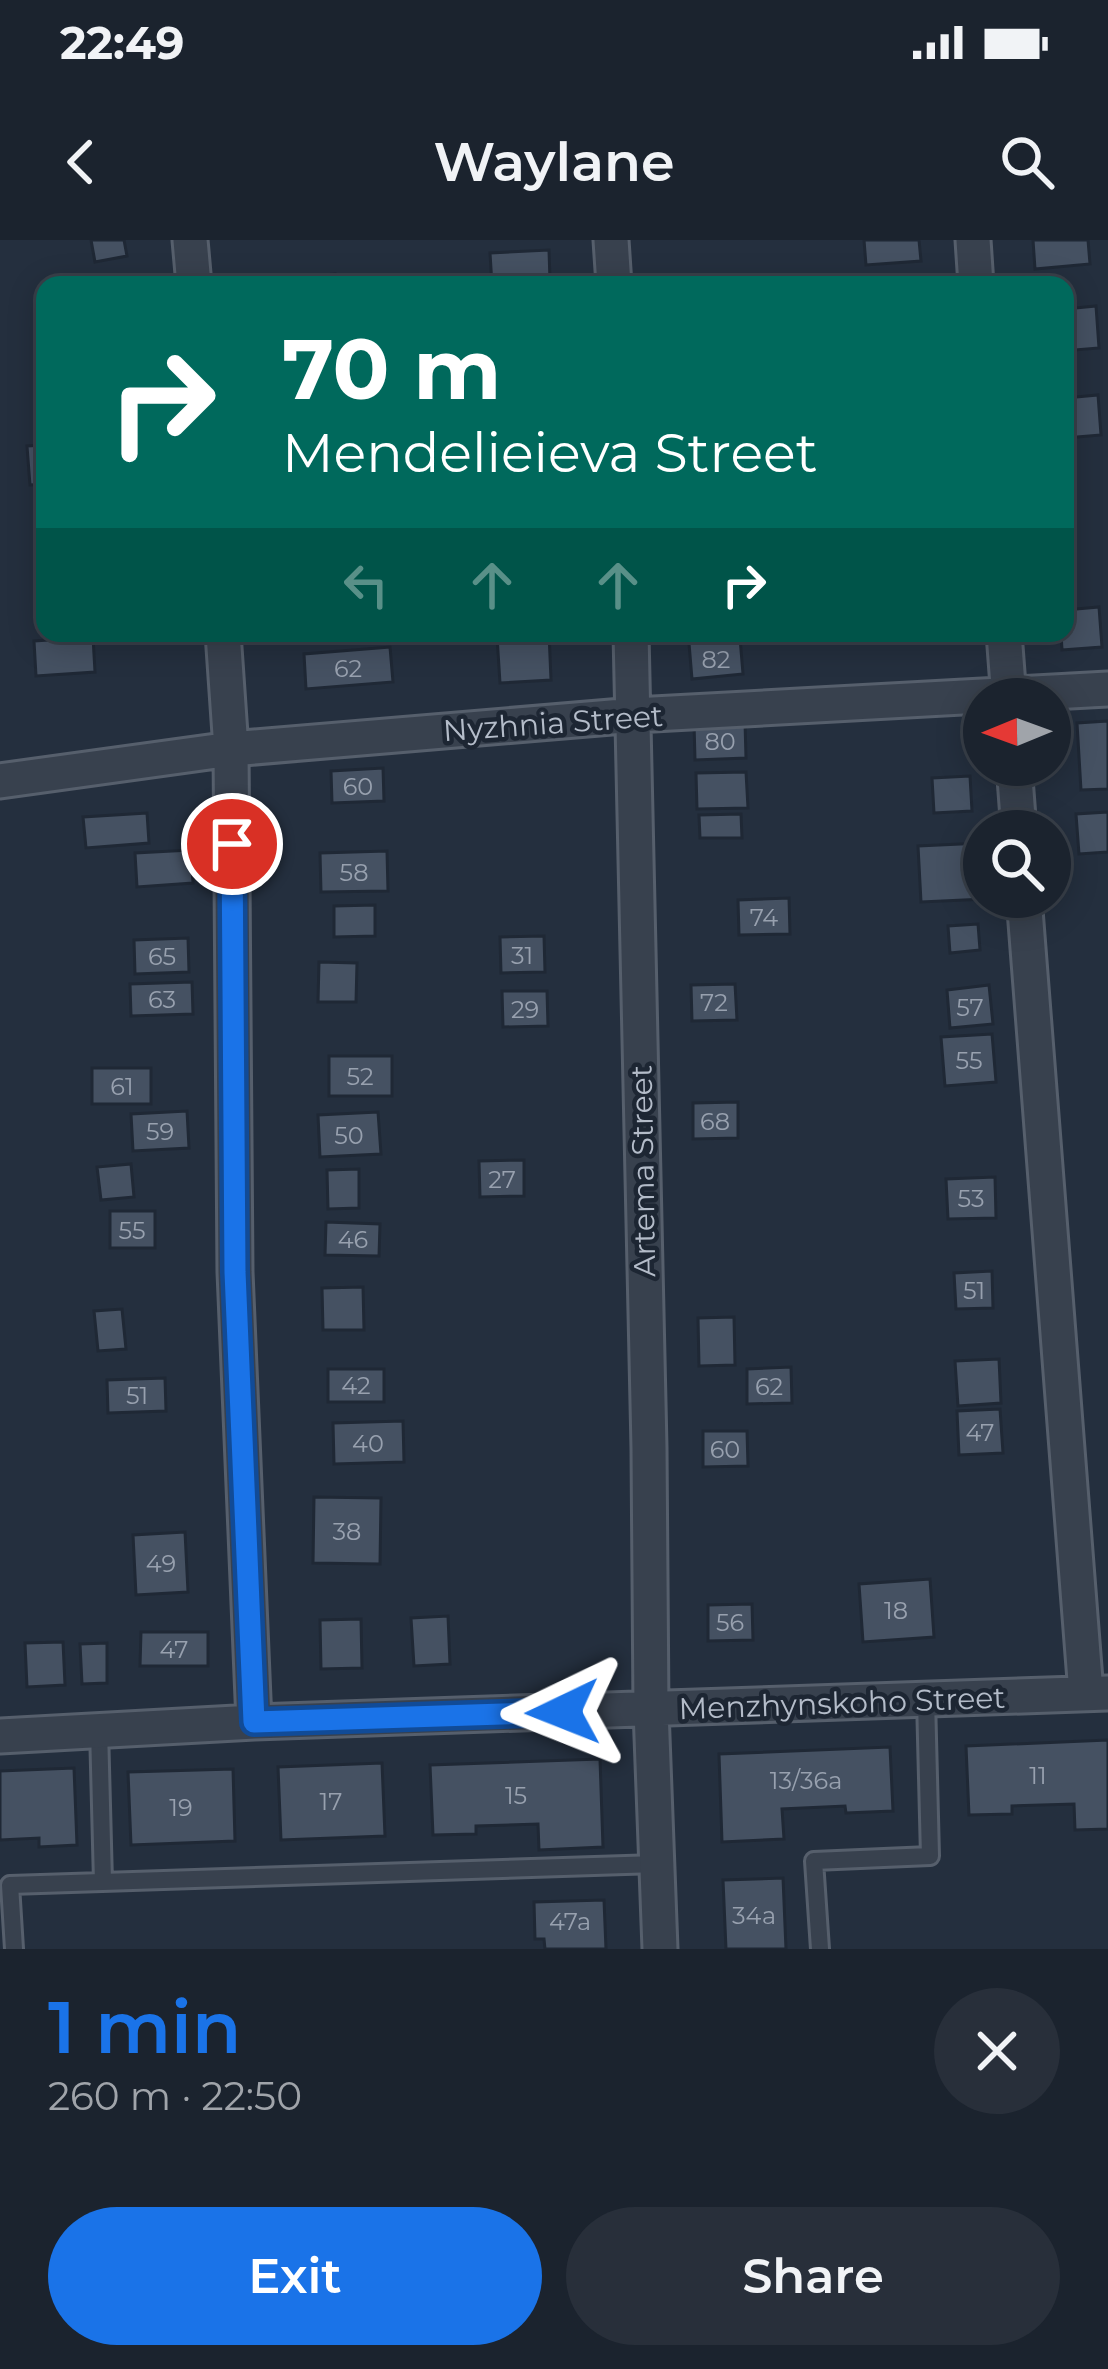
<!DOCTYPE html>
<meta charset="utf-8">
<style>
body{margin:0;font-family:Montserrat,sans-serif;background:#282f3a;color:#f1f3f6;height:100vh;display:flex;flex-direction:column;font-size:45px;white-space:nowrap}
*{box-sizing:border-box;margin:0}
p{font-size:39px;color:#a0a4aa}
.icon{flex:none;width:66px;height:66px;fill:none;stroke:currentColor;stroke-width:2;stroke-linecap:round;stroke-linejoin:round}
.map{position:relative;height:1709px;overflow:hidden}
.drawer{display:flex;flex-direction:column;background:#1b232e;flex:1}
.drawer>*{flex:none}
.banner{position:absolute;left:36px;top:36px;width:1038px;height:366px;border-radius:24px;box-shadow:0 6px 30px #0003,0 0 0 3px #39404a;background:#00695c;color:#fff;overflow:hidden}
.needle{width:78px;rotate:269deg}
.buttons{position:absolute;left:963px;top:438px;display:grid;gap:24px}
.buttons a{display:grid;place-items:center;width:108px;height:108px;border-radius:50%;background:#1b232e;box-shadow:0 6px 30px #0003,0 0 0 3px #39404a;font-size:60px}
.pin{position:absolute;display:grid;place-items:center;width:102px;height:102px;color:#fff;margin:-51px;border:6px solid #fff;border-radius:50%;box-shadow:0 3px 12px #0007}
.me{position:absolute;width:132px;margin:-66px;rotate:268deg;stroke-linejoin:round;filter:drop-shadow(0 0 9px #0008)}
.turn{display:flex;align-items:center;gap:42px;height:252px;padding:0 48px;font-size:54px}
.turn .icon{width:156px;height:156px;stroke-width:2.5}
.turn b{display:block;font-size:84px;line-height:102px}
.lanes{display:flex;align-items:center;height:114px;padding:0 48px;background:#0003;justify-content:center;gap:60px;direction:ltr}
.lanes .off{opacity:.35}
.round{display:grid;place-items:center;flex:none;width:126px;height:126px;border-radius:63px;background:#282f3a}
.headline{display:flex;align-items:center;justify-content:space-between;height:204px;padding:0 48px}
h1{font-size:72px;font-weight:600;line-height:90px;color:#1a73e8}
.primary-button{display:flex;gap:24px;margin-top:auto;padding:24px 48px}
.primary-button a{flex:1;height:138px;border-radius:72px;background:#1a73e8;color:#fff;font-size:48px;font-weight:600;line-height:138px;text-align:center}
.primary-button a+a{background:#282f3a;color:#f1f3f6}
.status{display:flex;justify-content:space-between;align-items:center;height:84px;padding:0 60px;background:#1b232e;direction:ltr}
.status svg{height:33px;fill:currentColor}
header{display:flex;justify-content:space-between;align-items:center;height:156px;padding:0 48px;background:#1b232e;font-size:54px;font-weight:600}
.map>svg:first-child{display:block}
</style>
<div class="status"><b>22:49</b><svg viewBox="0 0 49 12"><path d="M0 12V9h3v3zM5 12V6h3v6zM10 12V3h3v9zM15 12V0h3v12zM26 1h20v11H26zM47 4h2v5h-2z"/></svg></div>
<header><svg class="icon" aria-label="back" viewBox="0 0 24 24"><path d="M15 5l-7 7 7 7"/></svg>Waylane<svg class="icon" aria-label="search" viewBox="0 0 24 24"><circle cx="10" cy="10" r="6"/><path d="M15 15l6 6"/></svg></header>
<div class="map">
<svg width="1108" height="1709" viewBox="0 0 1108 1709">
<rect width="100%" height="100%" fill="#242f3e"/>
<path fill="#455162" stroke="#1f2835" stroke-width="3" d="M91 0H124L127 16 95 22Z
M864 0H919L921 21 866 25Z
M1033 0H1088L1090 24 1035 29Z
M549 10 550 41 492 45 490 13Z
M335 34 336 45H278V40Z
M1096 66 1099 108 1075 110 1074 100 1065 101V69Z
M1098 155 1101 195 1065 198V158Z
M45 205V244L30 245 27 206Z
M1099 367 1102 407 1062 410 1061 393H1065V370Z
M313 393H350V397L313 398Z
M549 393 551 440 500 443 497 396Z
M903 393H937L938 400 904 402Z
M93 397 95 432 36 436 34 401Z
M740 398 743 434 692 439 689 403Z
M390 407 393 442 306 449 304 414Z
M1108 481V549L1081 550 1077 483Z
M745 482 746 518 695 520 694 483Z
M383 528 384 561 332 563 331 531Z
M746 532 748 568 697 569 696 533Z
M970 536 972 571 934 573 932 538Z
M1108 572V612L1079 614 1076 574Z
M147 573 149 603 86 608 83 577Z
M741 574 742 598H700L699 575Z
M982 603 985 659 921 662 918 606Z
M191 610 193 643 137 647 135 613Z
M387 611 388 651 321 652 320 613Z
M789 658 790 694 739 695 738 660Z
M375 665V696L334 697V666Z
M978 684 980 710 950 713 948 686Z
M544 696 545 732 501 733 500 697Z
M188 698 189 732 135 734 134 700Z
M319 722 357 723 356 762H318Z
M192 742 193 774 131 776 130 744Z
M735 744 737 780 692 781 691 745Z
M989 745 993 784 950 788 947 750Z
M502 751H547L548 786 503 787Z
M992 794 996 842 945 846 941 797Z
M329 816H392V856H329Z
M92 828H151V864H92Z
M738 862V898L693 899V863Z
M187 871 189 908 133 911 131 874Z
M378 872 381 914 320 917 318 875Z
M524 920V956L480 957 479 921Z
M131 924 134 957 101 960 97 927Z
M359 929V968L328 969 327 930Z
M995 937 996 978 948 979 946 939Z
M110 971H155V1008H110Z
M326 982 380 984 379 1016 325 1015Z
M992 1031 993 1068 956 1069 954 1033Z
M363 1047 364 1090H323L322 1048Z
M122 1069 126 1109 98 1111 94 1071Z
M734 1077 735 1125 699 1126 698 1078Z
M999 1119 1001 1163 958 1166 955 1121Z
M791 1127 792 1163 747 1164V1129Z
M328 1129H384V1162H328Z
M165 1138 166 1171 108 1173 107 1140Z
M1000 1169 1003 1213 959 1215 957 1171Z
M403 1181 404 1222 334 1224 333 1183Z
M703 1191H747L748 1226 703 1227Z
M314 1257 381 1258 380 1324 313 1323Z
M185 1292 188 1352 136 1355 133 1295Z
M930 1339 934 1397 863 1402 859 1344Z
M752 1364 753 1400 708 1401V1365Z
M448 1376 450 1424 414 1426 411 1378Z
M361 1379 362 1428 321 1429 320 1380Z
M141 1392H208V1426H140Z
M63 1402 65 1445 27 1447 25 1403Z
M107 1403V1443L82 1444 80 1404Z
M1108 1500V1589L1075 1590 1074 1564 1012 1566V1574L969 1575 966 1506Z
M890 1507 893 1571 846 1573 845 1566 782 1569 784 1599 722 1602 719 1514Z
M600 1519 603 1607 539 1610 538 1584 476 1586V1594L433 1595 430 1525Z
M382 1523 385 1596 281 1600 278 1527Z
M74 1528 77 1605 39 1607V1598L0 1600V1531Z
M233 1529 235 1601 131 1605 128 1532Z
M783 1638 786 1709H726L723 1640Z
M604 1660 606 1709H545L544 1699H535L534 1662Z"/>
<g fill="none" stroke-linecap="round" stroke-linejoin="round">
<defs>
<path id="service" d="M99 1489 103 1642
M14 1709 10 1645 657 1624
M820 1709 814 1621 930 1616 926 1459"/>
<path id="minor" d="M190 0 194 45
M611 0 614 45
M973 0 976 45
M223 393 231 509 235 1032 254 1482
M631 393 649 1208 651 1470 660 1709
M1004 393 1009 459
M1014 525 1019 591
M0 541 231 509 635 475 1108 449
M1024 657 1086 1453
M0 1496 254 1482 1108 1453"/>
</defs>
<use href="#service" stroke="#565f6c" stroke-width="22"/>
<use href="#minor" stroke="#565f6c" stroke-width="39"/>
<use href="#service" stroke="#38414e" stroke-width="16"/>
<use href="#minor" stroke="#38414e" stroke-width="33"/>
</g>
<g fill="none" stroke-linecap="round" stroke-linejoin="round">
<defs>
<path id="route" d="M232 604 235 1032 254 1482 563 1472"/>
</defs>
<use href="#route" stroke="#114b97" stroke-width="30"/>
<use href="#route" stroke="#1a73e8" stroke-width="21"/>
</g>
<g text-anchor="middle" dominant-baseline="central" stroke-width="9" stroke-linejoin="round" paint-order="stroke">
<g font-size="24" fill="#98a1af">
<text x="716" y="419">82</text>
<text x="348" y="428">62</text>
<text x="720" y="501">80</text>
<text x="358" y="546">60</text>
<text x="354" y="632">58</text>
<text x="764" y="677">74</text>
<text x="522" y="715">31</text>
<text x="162" y="716">65</text>
<text x="162" y="759">63</text>
<text x="714" y="762">72</text>
<text x="970" y="767">57</text>
<text x="525" y="769">29</text>
<text x="969" y="820">55</text>
<text x="360" y="836">52</text>
<text x="122" y="846">61</text>
<text x="715" y="881">68</text>
<text x="160" y="891">59</text>
<text x="349" y="895">50</text>
<text x="502" y="939">27</text>
<text x="971" y="958">53</text>
<text x="132" y="990">55</text>
<text x="353" y="999">46</text>
<text x="974" y="1050">51</text>
<text x="356" y="1145">42</text>
<text x="769" y="1146">62</text>
<text x="137" y="1155">51</text>
<text x="980" y="1192">47</text>
<text x="368" y="1203">40</text>
<text x="725" y="1209">60</text>
<text x="347" y="1291">38</text>
<text x="161" y="1323">49</text>
<text x="896" y="1370">18</text>
<text x="730" y="1382">56</text>
<text x="174" y="1409">47</text>
<text x="1038" y="1535">11</text>
<text x="806" y="1540">13/36а</text>
<text x="516" y="1555">15</text>
<text x="331" y="1561">17</text>
<text x="181" y="1567">19</text>
<text x="754" y="1675">34а</text>
<text x="570" y="1681">47а</text>
</g>
<g font-size="30" fill="#b4bcc9" stroke="#1d2633">
<text transform="translate(553 483) rotate(-4)">Nyzhnia Street</text>
<text transform="translate(643 931) rotate(-91)">Artema Street</text>
<text transform="translate(842 1463) rotate(-2)">Menzhynskoho Street</text>
</g>
</g>
</svg>
<div class="buttons">
<a><svg class="needle" viewBox="-14 -14 28 28"><path d="M0-13l5 13h-10z" fill="#e53935"/><path d="M0 13l5-13h-10z" fill="#a0a4aa"/></svg></a>
<a><svg class="icon" aria-label="search" viewBox="0 0 24 24"><circle cx="10" cy="10" r="6"/><path d="M15 15l6 6"/></svg></a>
</div>
<div class="pin" style="left:232px;top:604px;background:#d93025"><svg class="icon" aria-label="arrive" viewBox="0 0 24 24"><path d="M6 21V4h12l-3 4 3 4H6"/></svg></div>
<svg class="me" style="left:563px;top:1472px" viewBox="-20 -20 40 40"><path d="M0-17L14 15 0 8-14 15z" fill="#1a73e8" stroke="#fff" stroke-width="4"/></svg>
<div class="banner">
<div class="turn"><svg class="icon" aria-label="right" viewBox="0 0 24 24"><path d="M7 20v-9h11M14 6l5 5-5 5"/></svg><div><b>70 m</b>Mendelieieva Street</div></div>
<div class="lanes"><svg class="icon off" aria-label="left" viewBox="0 0 24 24"><path d="M17 20v-9H6M10 6l-5 5 5 5"/></svg><svg class="icon off" aria-label="ahead" viewBox="0 0 24 24"><path d="M12 20V5M6 11l6-6 6 6"/></svg><svg class="icon off" aria-label="ahead" viewBox="0 0 24 24"><path d="M12 20V5M6 11l6-6 6 6"/></svg><svg class="icon" aria-label="right" viewBox="0 0 24 24"><path d="M7 20v-9h11M14 6l5 5-5 5"/></svg></div>
</div>
</div>
<section class="drawer">
<div class="headline"><div><h1>1 min</h1><p>260 m · 22:50</p></div><a class="round"><svg class="icon" aria-label="close" viewBox="0 0 24 24"><path d="M6 6l12 12M18 6L6 18"/></svg></a></div>
<div class="primary-button"><a>Exit</a><a>Share</a></div>
</section>
